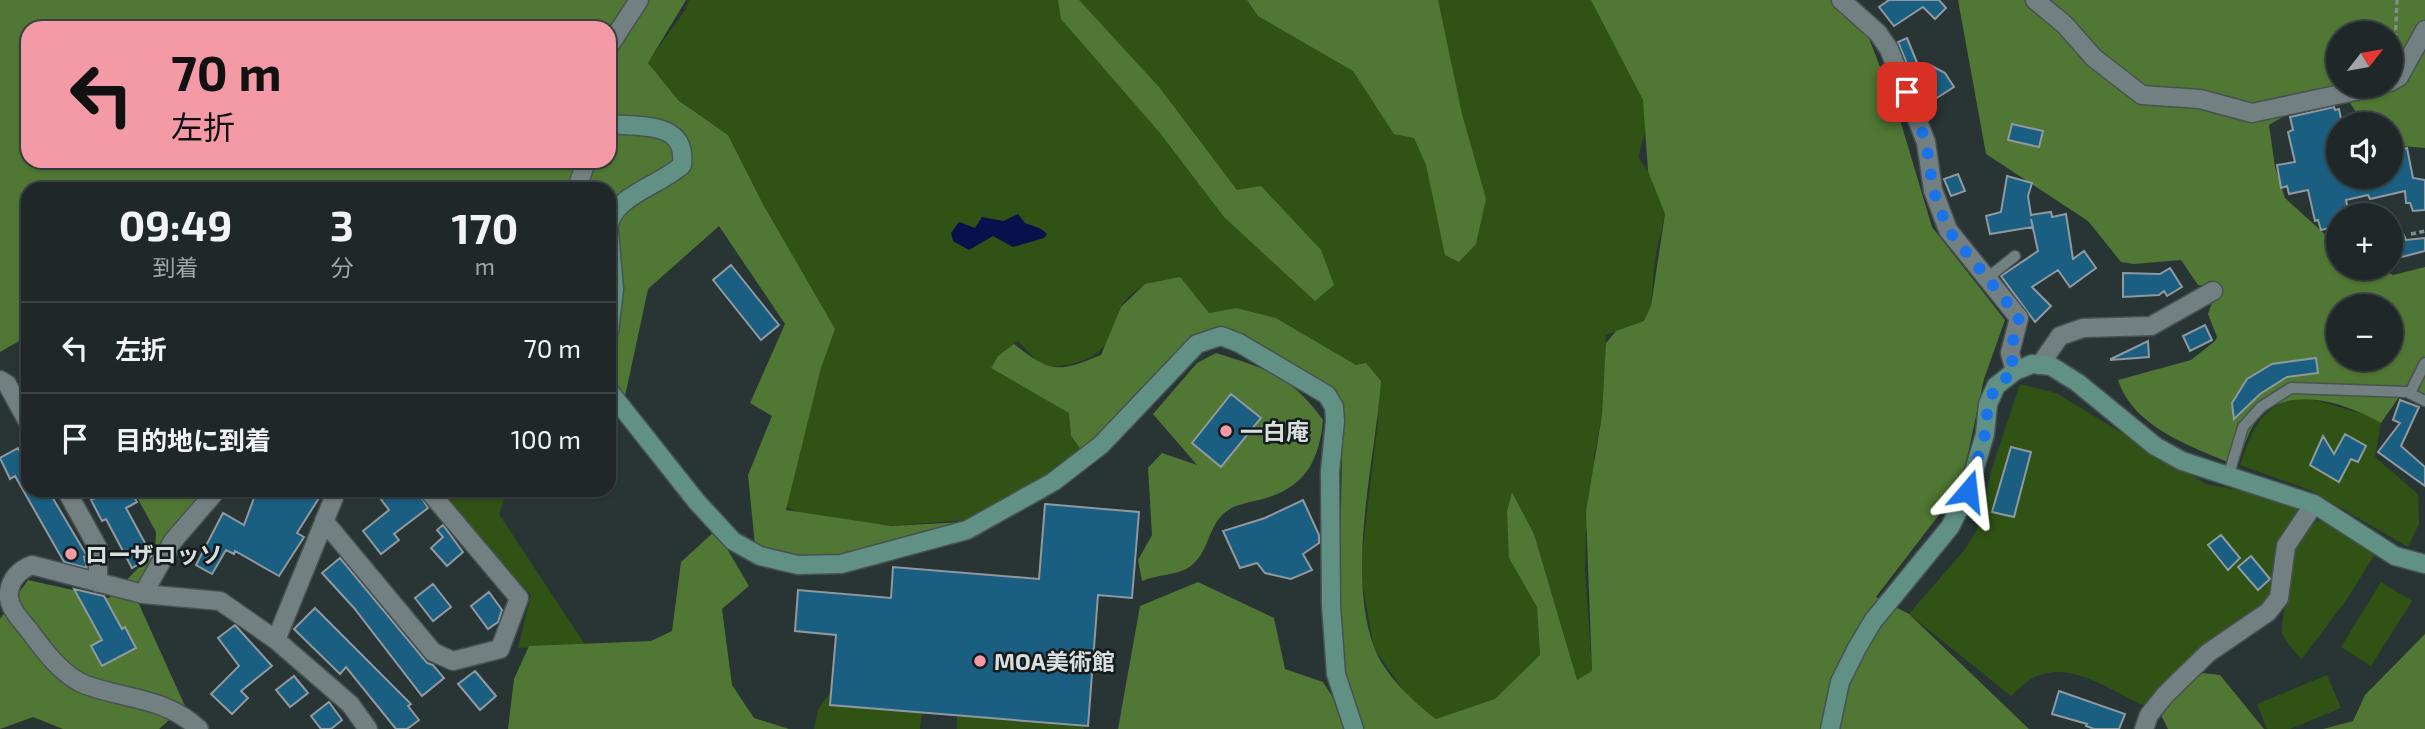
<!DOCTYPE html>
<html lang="ja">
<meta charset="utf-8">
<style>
body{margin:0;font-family:"Exo 2","Noto Sans JP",sans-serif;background:#2c3334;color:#f1f3f6;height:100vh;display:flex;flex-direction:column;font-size:26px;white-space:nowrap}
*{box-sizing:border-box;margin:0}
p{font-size:23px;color:#a1a5a8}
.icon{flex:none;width:38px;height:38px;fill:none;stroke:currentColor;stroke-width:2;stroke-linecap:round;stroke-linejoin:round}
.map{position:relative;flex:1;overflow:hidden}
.side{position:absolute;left:21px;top:182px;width:595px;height:315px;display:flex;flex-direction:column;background:#1f2728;border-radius:21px;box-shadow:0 2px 5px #0004,0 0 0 2px #3c4445}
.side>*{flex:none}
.guide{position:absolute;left:21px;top:21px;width:595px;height:147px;border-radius:21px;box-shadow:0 2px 5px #0004,0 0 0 2px #3c4445;background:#f49aa7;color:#111;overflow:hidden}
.needle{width:46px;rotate:59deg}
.buttons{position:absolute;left:2326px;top:21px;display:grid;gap:14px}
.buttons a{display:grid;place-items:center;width:77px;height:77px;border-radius:50%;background:#1f2728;box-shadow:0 2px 5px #0004,0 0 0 2px #3c4445;font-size:35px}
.pin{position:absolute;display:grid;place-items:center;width:60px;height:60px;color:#fff;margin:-30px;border-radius:14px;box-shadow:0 4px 10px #0006}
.me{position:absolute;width:77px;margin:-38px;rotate:17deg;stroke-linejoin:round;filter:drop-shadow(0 0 5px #0008)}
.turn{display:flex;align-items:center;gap:24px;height:147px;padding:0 35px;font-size:32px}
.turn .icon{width:91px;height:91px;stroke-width:2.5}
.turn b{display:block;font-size:49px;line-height:60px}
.eta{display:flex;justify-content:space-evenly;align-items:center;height:119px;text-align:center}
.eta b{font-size:42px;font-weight:700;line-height:49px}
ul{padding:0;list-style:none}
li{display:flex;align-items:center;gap:21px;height:91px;padding:0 35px;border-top:2px solid #3c4445}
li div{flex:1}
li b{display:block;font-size:26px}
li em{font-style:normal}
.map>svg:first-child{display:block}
</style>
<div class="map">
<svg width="2425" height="729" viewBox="0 0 2425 729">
<rect width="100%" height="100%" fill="#293435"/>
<path fill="#305214" d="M689 0H1598L1643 100 1646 129 1638 157 1668 201 1655 258 1651 306 1644 321 1606 335 1605 401 1594 455 1595 494 1586 532 1585 569 1592 671 1576 681 1534 534 1512 491 1507 511 1537 607 1540 655 1498 705 1436 719 1410 700 1374 648 1360 572 1378 420 1356 365 1276 318 1236 308 1209 313 1145 284C1138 290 1129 295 1124 302 1116 312 1118 323 1113 333 1098 362 1072 366 1043 367L1018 341 998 356 991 368 1070 413 1071 436 1084 454 994 518 832 530 784 505 830 334 728 135 666 91 648 62 686 9Z
M2020 384 2056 393 2206 484 2314 504 2269 600 2147 707C2113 693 2071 658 2033 678 2025 682 2018 690 2011 696L1909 614 1966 548 1980 524 1991 471Z
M2304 397 2367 415 2381 423 2375 457 2418 494 2419 524 2408 547 2310 490 2240 465C2253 428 2261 403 2304 397Z
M441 490H507L499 514 586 646 518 648 531 595 443 498Z
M2320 519 2375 554 2347 599 2302 659C2295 653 2286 642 2282 633 2280 628 2294 548 2297 542 2303 532 2311 525 2320 519Z
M2381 582 2412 601 2371 666 2341 647Z
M2327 675 2341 708 2290 729H2267L2257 704Z
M831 691 922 713 920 729H814L818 710Z
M957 715 1084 720V729H957Z"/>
<path fill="#507733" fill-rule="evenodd" d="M0 0H686L648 63 678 100 728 135 764 206 835 329 821 368 786 510 891 526 963 522 841 564 755 545 748 475 772 416 750 403 785 324 719 226 648 289 624 401 609 381V189H28V336L0 352ZM28 28H609V161H28Z
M1058 0H1079L1159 87 1237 190 1261 186 1321 250 1334 285 1315 301 1224 217 1160 133 1061 19Z
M1247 0H1438L1462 114 1486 199 1476 244 1459 262 1445 255 1426 165 1414 138 1394 134 1353 71 1258 16Z
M1591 0H1854L1898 113 1932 227 2005 320 1984 379 1961 486 1876 597 1909 614 2029 729H1360L1342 676 1339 609 1343 408 1334 392 1233 329 1194 336 1084 454 1071 436 1069 413 991 368 998 356 1014 344C1051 373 1057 373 1101 355L1121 307 1145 284 1180 277 1209 313 1236 308 1276 318 1356 365 1366 363 1381 381C1375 462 1346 570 1374 647 1384 674 1413 702 1436 719L1495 699 1540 655 1537 607 1509 558 1507 511 1512 492 1534 534 1577 680 1592 671 1586 512 1602 415 1606 343 1616 331 1644 321 1651 306 1665 214 1648 171 1643 100Z
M1958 0H2425V148L2391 145 2390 124H2364L2346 97 2296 109 2269 125 2275 167 2285 198 2338 246V268H2380L2393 275 2425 267V397L2406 387 2381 423C2344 402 2281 381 2253 426 2246 438 2242 453 2237 466 2194 447 2134 429 2118 380L2191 360 2215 341 2217 337 2208 314 2213 300 2210 287 2198 285 2181 260 2134 264 2121 262 2088 221 1986 154ZM2338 33H2390V86H2338ZM2338 306H2390V359H2338Z
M1216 353C1265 368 1293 377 1323 420 1319 462 1305 487 1263 499 1252 502 1236 504 1227 511 1207 525 1210 554 1188 568 1177 575 1155 575 1142 581L1138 560 1152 535 1148 468 1162 453 1197 465 1153 414 1197 363Z
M133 490H213L173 541 138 602 185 706 159 729H63L33 717 0 729V619L28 580 109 598 155 551 156 532Z
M716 530 749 586 722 609 732 685 754 718 789 729H508L514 679 529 646 651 641 672 631 681 562Z
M1198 582 1274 618 1285 669 1323 682 1353 729H1118L1140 606Z
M2425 634V729H2323L2353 721 2365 695Z
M2203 673 2220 675 2264 729H2168L2160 713 2184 686Z"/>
<path fill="#09114c" d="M1018 214 1025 223C1034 227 1040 226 1047 234L1044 238 1013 247 993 236 969 250 953 241 951 233 959 222 975 228 982 217 1003 221Z"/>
<path fill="#1a5f81" stroke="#8f999f" stroke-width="2" d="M1889 0H1939L1946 8 1935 19 1923 7 1894 26 1879 7Z
M1907 38 1920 70 1930 65 1945 73 1954 87 1924 106 1898 42Z
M2334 107 2335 110 2339 109 2342 124H2338V177H2390V152L2407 148 2413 178 2425 180V210L2413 211 2410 203H2406L2405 191 2370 199 2368 195 2346 200 2349 215H2338V226L2321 230 2318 220 2315 221 2308 190 2289 194 2287 186 2281 188 2277 165 2295 162 2288 132 2293 130 2290 117Z
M2012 124 2043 131 2039 147 2008 140Z
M1958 174 1965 191 1951 196 1944 179Z
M2007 176 2032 183 2028 196 2031 215 2051 212 2052 217 2066 214 2073 259 2084 251 2096 268 2070 287 2058 270 2032 287 2051 306 2035 322 2001 276 2038 251 2031 219 2033 227 1990 234 1986 216 2001 212Z
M2404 235 2406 240 2425 238V251L2390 260V240Z
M731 265 779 325 761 340 713 280Z
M2170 268 2182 287 2167 296 2164 291 2159 295 2123 297V273L2160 274Z
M2205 325 2212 340 2190 351 2183 336Z
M2148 341 2149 357 2111 360V359Z
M2316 358 2318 373 2287 377 2260 394 2234 419 2232 403 2247 379 2272 364Z
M1231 394 1261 418 1221 467 1192 443Z
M2400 400 2419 407 2401 446 2425 467V486L2378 452 2400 423 2393 420Z
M2345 434 2366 446 2358 462 2351 459 2339 482 2310 465 2323 436 2334 454Z
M2011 447 2031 452 2014 517 1992 512Z
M18 448 28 465V490H48L87 556 84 557 87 568 64 562 15 476 10 479 0 458Z
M111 490H130L137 502 126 508 152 556 132 568 106 519 102 521 91 500Z
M257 490H324L297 533 304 537 279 576 235 551 234 554 226 550 212 574 196 565 223 513 244 525Z
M374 490H417L428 508 394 534 399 540 381 554 363 531 389 510Z
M1303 500 1319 535V543L1303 554 1312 570 1291 579 1265 573 1257 563 1240 568 1223 531 1265 518Z
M1045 504 1139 512 1132 598 1098 595 1088 726 830 705 836 635 795 631 798 590 891 598 893 567 1039 579Z
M443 525 463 552 447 566 431 548 443 537 437 530Z
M2221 535 2240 558 2228 570 2208 545Z
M2251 556 2270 579 2258 590 2238 567Z
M340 558 427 663 433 665 444 678 422 696 354 608 322 573Z
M433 584 451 607 433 621 415 598Z
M74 589 104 596 122 629 125 627 136 648 102 666 91 646 102 640Z
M489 592 502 610 498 622 488 629 471 606Z
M315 608 411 704 408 706 419 720 407 729H396L346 667 340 674 294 629Z
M235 625 272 666 241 691 248 698 232 714 211 694 239 666 218 638Z
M475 671 496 696 480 710 458 684Z
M294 676 308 693 290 707 276 690Z
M2059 691 2125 714 2119 729H2094L2086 726 2087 724 2052 714Z
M329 702 342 720 331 729H321L311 716Z"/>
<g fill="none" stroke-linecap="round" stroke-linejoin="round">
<defs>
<path id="lane" d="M1986 279 2015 256
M2410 393 2425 363
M2228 477 2243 427 2261 407 2291 388 2407 392 2425 401"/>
<path id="street" d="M1841 0 1878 33 1889 49 1926 142 1933 190 1948 230 2019 318 2010 353 2015 371
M2035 0 2065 25 2094 58 2142 95 2200 99 2252 113 2379 86
M609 46 639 0
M2390 82 2399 77 2425 30
M577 189 586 161
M2040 365 2060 336 2083 328 2151 326 2213 291
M0 380 7 384 28 422
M66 490 98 548V583
M324 521 433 652 453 661 500 649 519 598 428 490
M143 594 173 541 217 490
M276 640 337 490
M199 729C165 697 127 700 86 685 62 676 43 649 28 629 20 619 7 606 9 592 11 579 19 570 32 565L143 594 220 601 276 640 350 704 368 729
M2144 729 2149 715 2165 695 2208 653 2268 612 2279 598 2286 546 2314 504"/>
<path id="secondary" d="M609 124C642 127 687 121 682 165 661 185 615 195 609 225
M609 231 614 289 609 332
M609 391 697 502 733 541 760 556 798 565 841 564 967 530 1053 482 1101 445 1197 344 1221 336 1239 343 1327 395 1334 407 1335 421 1330 472 1331 605 1336 674 1354 729
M1830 729 1840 682 1857 648 1873 621 1950 527 1968 491 1985 434 1988 404 1996 386 2015 371 2032 364 2051 366 2078 383 2155 446 2182 461 2314 504 2395 556 2425 564"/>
</defs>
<use href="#lane" stroke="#495253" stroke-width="13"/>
<use href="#street" stroke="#495253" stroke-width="21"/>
<use href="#secondary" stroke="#495253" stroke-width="21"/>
<path stroke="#848d8d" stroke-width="3.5" stroke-dasharray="5 3.5" stroke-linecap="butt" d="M2395 47 2397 0
M2411 234 2425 231"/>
<use href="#lane" stroke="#738081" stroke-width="10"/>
<use href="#street" stroke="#738081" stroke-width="18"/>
<use href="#secondary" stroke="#619084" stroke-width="18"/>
</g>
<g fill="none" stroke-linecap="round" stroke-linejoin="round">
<path stroke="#1a73e8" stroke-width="12" stroke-dasharray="0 21.6" d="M1907 92 1926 142 1933 190 1948 230 2019 317 2010 353 2015 371 1996 386 1988 404 1985 434 1968 491"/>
</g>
<g fill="#f49aa7" stroke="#151a1b" stroke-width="2.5">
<circle cx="1226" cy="431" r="7"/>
<circle cx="71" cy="554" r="7"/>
<circle cx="980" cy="661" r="7"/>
</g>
<g text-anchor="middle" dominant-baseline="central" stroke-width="5" stroke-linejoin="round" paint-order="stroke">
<g font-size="23" font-weight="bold" fill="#d8dfdf" stroke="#151a1b" text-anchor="start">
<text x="1240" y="431">一白庵</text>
<text x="85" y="554">ローザロッソ</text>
<text x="994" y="661">MOA美術館</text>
</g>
</g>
</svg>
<div class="buttons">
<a><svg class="needle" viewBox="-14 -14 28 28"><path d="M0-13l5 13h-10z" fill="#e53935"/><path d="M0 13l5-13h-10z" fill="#a1a5a8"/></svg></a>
<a><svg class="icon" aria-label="sound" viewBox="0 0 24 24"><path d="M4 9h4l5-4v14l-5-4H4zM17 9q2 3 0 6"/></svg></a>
<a>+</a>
<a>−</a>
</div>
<div class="pin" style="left:1907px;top:92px;background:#d93025"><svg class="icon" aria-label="arrive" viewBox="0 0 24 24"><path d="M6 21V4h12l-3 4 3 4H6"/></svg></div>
<svg class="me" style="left:1968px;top:491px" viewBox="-20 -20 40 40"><path d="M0-17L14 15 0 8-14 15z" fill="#1a73e8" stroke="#fff" stroke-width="4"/></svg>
<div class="guide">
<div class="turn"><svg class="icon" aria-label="left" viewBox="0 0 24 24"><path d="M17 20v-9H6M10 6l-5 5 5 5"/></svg><div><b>70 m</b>左折</div></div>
</div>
<section class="side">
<div class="eta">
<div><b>09:49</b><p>到着</p></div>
<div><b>3</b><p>分</p></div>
<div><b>170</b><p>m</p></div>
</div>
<ul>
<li><svg class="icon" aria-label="left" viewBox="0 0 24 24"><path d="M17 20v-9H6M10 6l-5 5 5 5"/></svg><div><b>左折</b></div><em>70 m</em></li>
<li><svg class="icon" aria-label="arrive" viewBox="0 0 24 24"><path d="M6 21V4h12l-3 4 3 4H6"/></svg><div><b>目的地に到着</b></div><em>100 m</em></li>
</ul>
</section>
</div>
